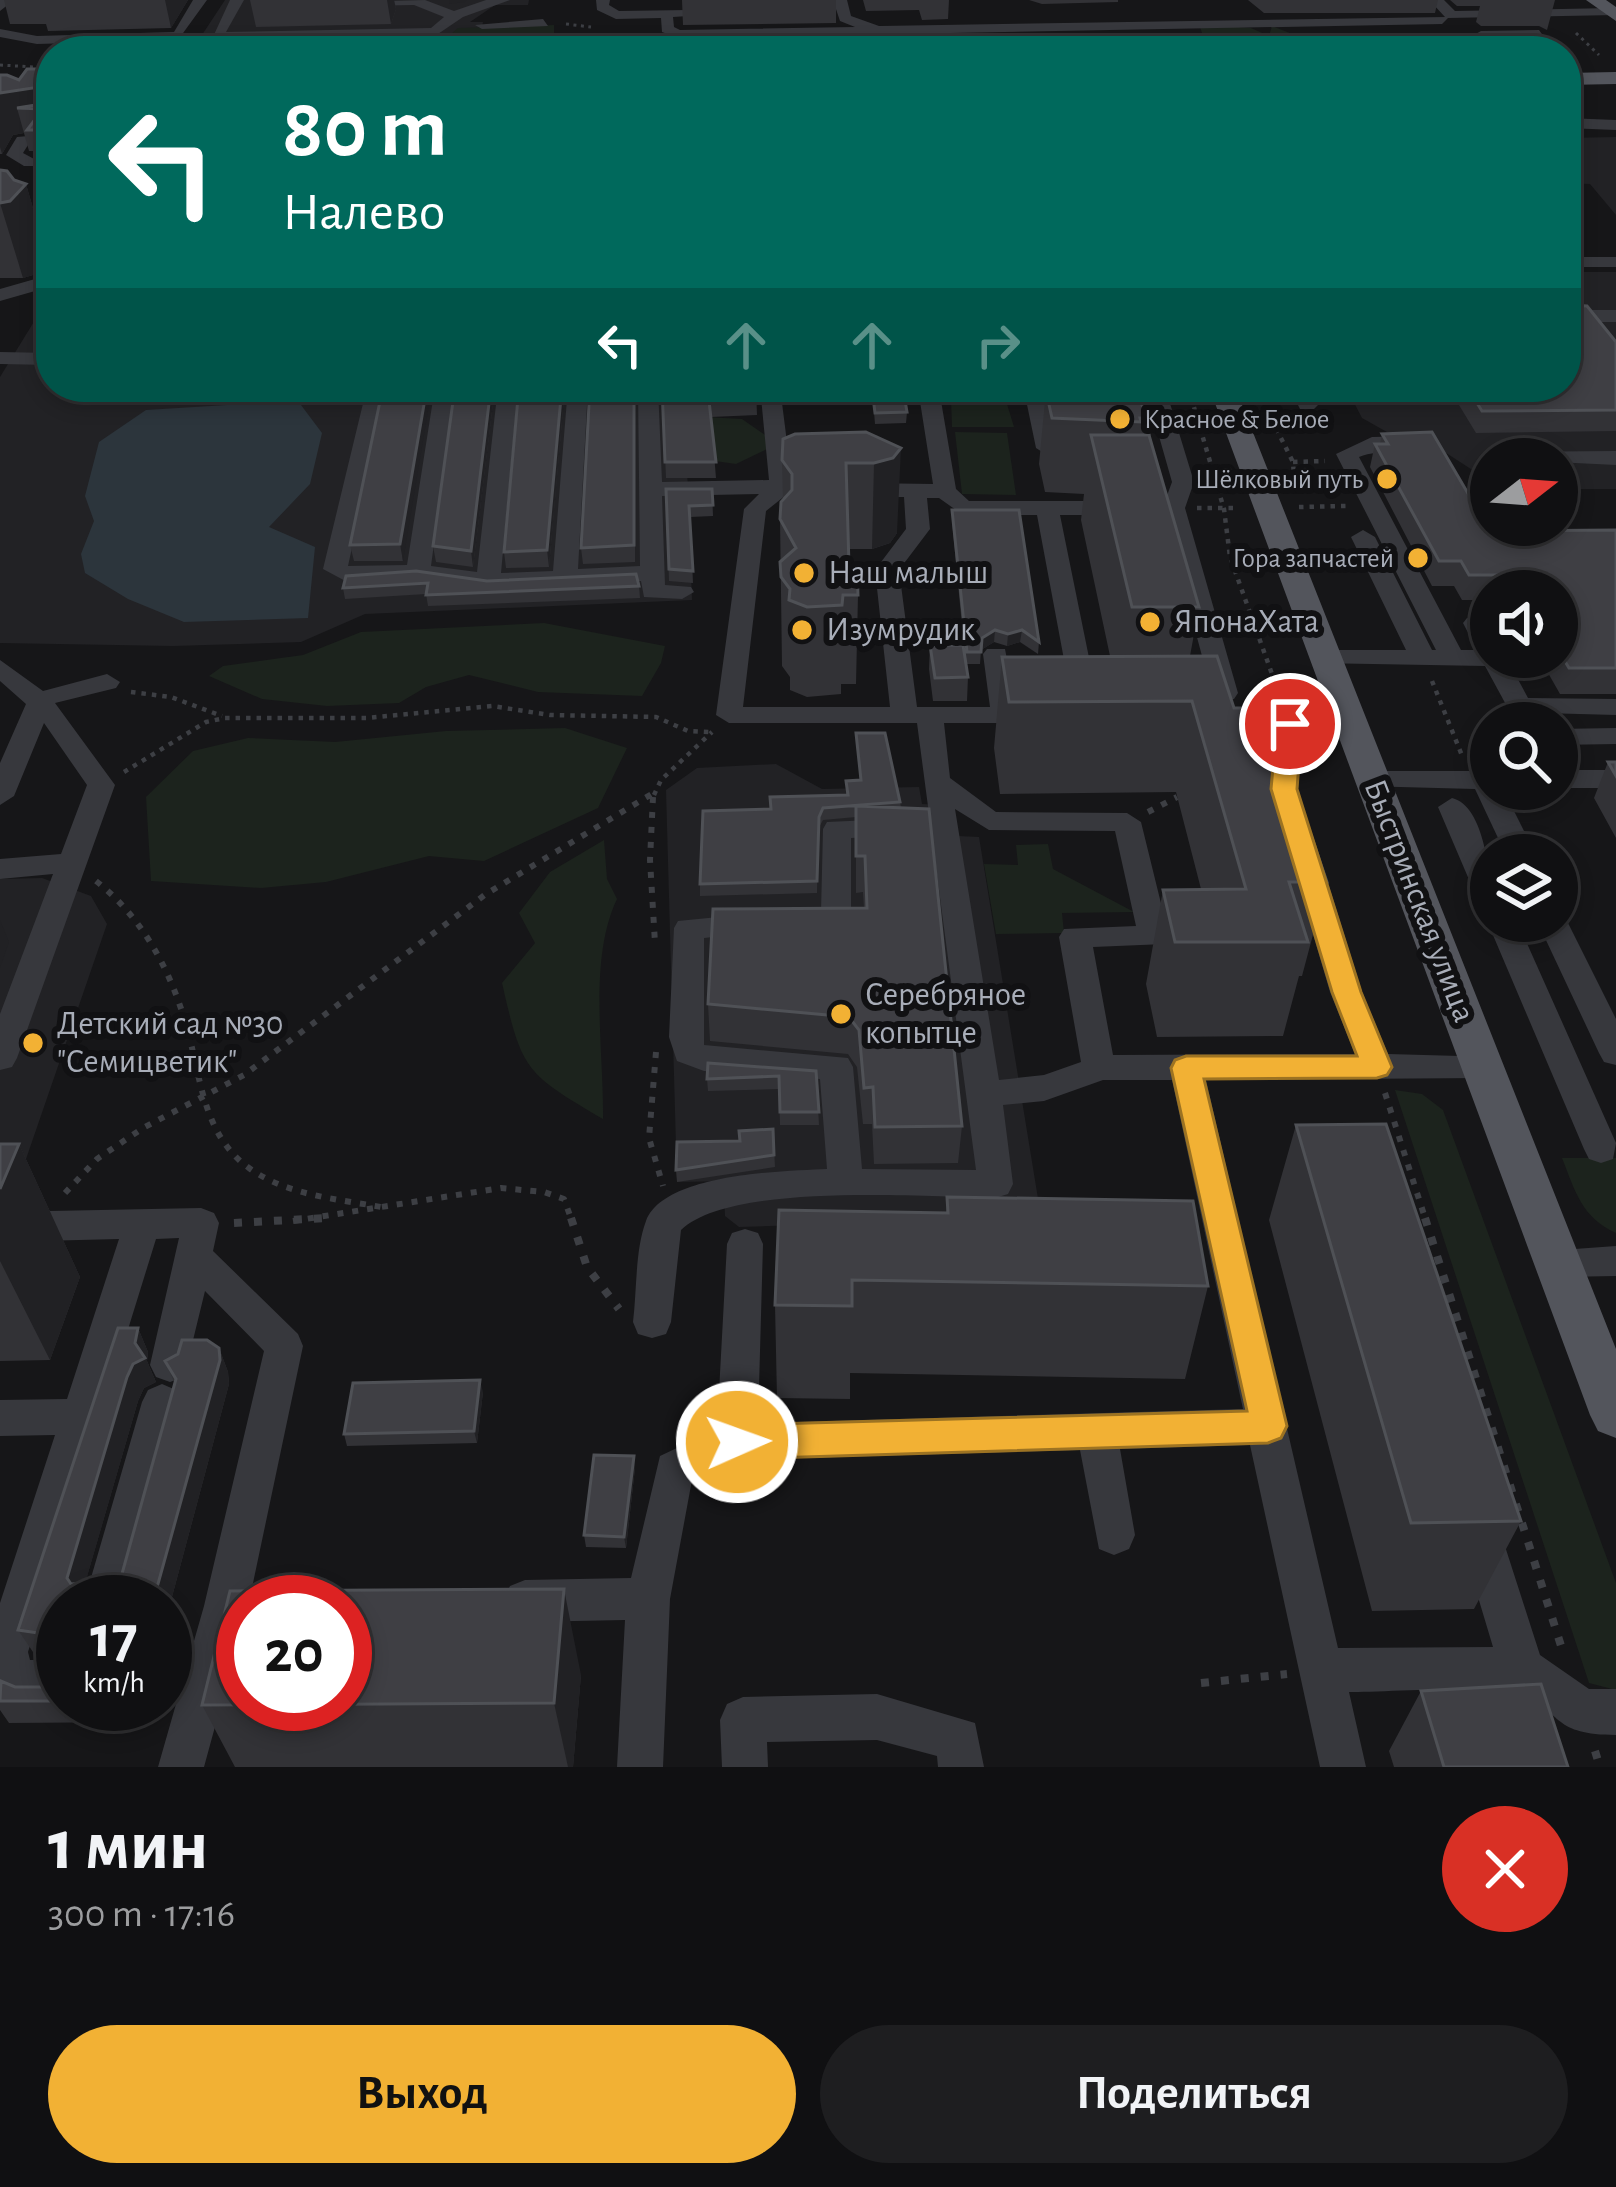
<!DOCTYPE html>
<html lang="ru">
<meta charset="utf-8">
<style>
body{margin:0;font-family:"Alegreya Sans",sans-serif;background:#1e1e20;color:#f1f3f6;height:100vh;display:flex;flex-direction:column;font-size:45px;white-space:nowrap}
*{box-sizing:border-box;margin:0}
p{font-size:39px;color:#9c9d9f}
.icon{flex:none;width:66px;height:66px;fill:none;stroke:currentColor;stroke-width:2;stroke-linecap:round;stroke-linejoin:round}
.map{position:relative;height:1767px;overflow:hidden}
.drawer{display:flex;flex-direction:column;background:#101012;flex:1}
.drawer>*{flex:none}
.top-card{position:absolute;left:36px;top:36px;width:1545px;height:366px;border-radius:48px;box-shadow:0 6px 18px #0003,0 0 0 3px #303032;background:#00695c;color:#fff;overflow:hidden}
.needle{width:78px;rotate:73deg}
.buttons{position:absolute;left:1470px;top:438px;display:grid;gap:24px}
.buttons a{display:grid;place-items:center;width:108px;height:108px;border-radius:50%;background:#101012;box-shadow:0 6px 18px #0003,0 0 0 3px #303032;font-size:60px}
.speed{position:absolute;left:36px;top:1575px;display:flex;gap:24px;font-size:60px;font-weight:700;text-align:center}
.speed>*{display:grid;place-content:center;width:156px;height:156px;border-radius:50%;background:#101012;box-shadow:0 6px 18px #0003,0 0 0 3px #303032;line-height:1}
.speed small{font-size:30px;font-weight:400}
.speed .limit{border:18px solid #d22;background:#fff;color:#111}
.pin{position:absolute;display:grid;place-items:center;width:102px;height:102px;color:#fff;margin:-51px;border:6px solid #fff;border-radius:50%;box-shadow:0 3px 12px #0007}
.me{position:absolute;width:132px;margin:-66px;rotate:88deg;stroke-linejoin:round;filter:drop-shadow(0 0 9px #0008)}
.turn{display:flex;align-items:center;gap:42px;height:252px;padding:0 48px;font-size:54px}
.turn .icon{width:156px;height:156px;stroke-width:2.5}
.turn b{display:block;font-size:84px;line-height:102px}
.lanes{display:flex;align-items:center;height:114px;padding:0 48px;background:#0003;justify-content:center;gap:60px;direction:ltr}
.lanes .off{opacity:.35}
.round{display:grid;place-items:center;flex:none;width:126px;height:126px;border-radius:63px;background:#1e1e20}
.headline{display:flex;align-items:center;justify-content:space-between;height:204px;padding:0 48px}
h1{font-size:72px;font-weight:700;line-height:90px}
.action{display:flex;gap:24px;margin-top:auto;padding:24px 48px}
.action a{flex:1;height:138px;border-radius:72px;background:#f2b134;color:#111;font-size:48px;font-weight:700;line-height:138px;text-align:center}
.action a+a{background:#1e1e20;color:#f1f3f6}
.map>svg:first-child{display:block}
</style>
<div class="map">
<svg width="1616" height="1767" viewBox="0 0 1616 1767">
<rect width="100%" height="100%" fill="#161618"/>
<path fill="#222225" d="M225 0H529L528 5H495L470 22H483L482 27 446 38 198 41Z
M1616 137V215L1590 184 1566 183V138Z
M1566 272H1616V489H1557V459H1491V482L1423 438 1387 432 1362 418 1346 387H1566Z
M51 294V387H684L692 600 365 614 301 642 173 646 0 643V377Z
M776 764 822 789 919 787 922 804 940 805 958 836 979 837 1041 1217 739 1227 725 1216 724 1193 731 1181 677 1182 666 790 697 768Z
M42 878 91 896 107 924 25 1162H0V879Z"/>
<path fill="#1c231d" d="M554 25V35L535 39 355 42 446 38 458 28Z
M1227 26 1251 28 1269 36 1272 26 1315 43H1080L1071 39 1094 34 1202 33 1200 27Z
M951 399 1007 404 1014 427H952Z
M705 417 742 419 768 437 769 448 736 464 715 461Z
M955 432 1007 433 1016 495 962 494Z
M544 623 665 646 661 663 642 696 538 692 469 675 426 687 399 703 327 706 262 699 209 676 223 666 303 655 361 632Z
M565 728 627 748 598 808 484 861 429 856 326 882 261 888 151 881 146 797 193 751 248 738 335 742 446 731Z
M604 840 607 879 617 899C588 960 604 1049 603 1119 525 1073 522 1071 502 983L535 943 519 913 550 872Z
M1048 844 1053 869 1134 912 1062 913 1064 933 996 934 984 864 1018 865 1016 845Z
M1395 1090 1422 1094 1443 1110 1616 1583V1690L1589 1683Z
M1562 1158H1616V1233C1582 1218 1575 1191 1562 1158Z"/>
<path fill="#2c353c" d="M227 405H301L322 433 310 484 269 527 315 547 308 618 184 622 128 599 85 573 81 554 94 521 85 496 99 442 146 410Z"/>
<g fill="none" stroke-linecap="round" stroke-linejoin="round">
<path stroke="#333438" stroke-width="15" stroke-dasharray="15 8" stroke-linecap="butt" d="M1566 127 1572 133"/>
<path stroke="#3d3f44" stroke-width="3" stroke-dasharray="3 4.5" stroke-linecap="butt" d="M566 24 591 27
M1576 33 1599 55
M0 65 51 68"/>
<path stroke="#3d3f44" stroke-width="4.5" stroke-dasharray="4.5 6" stroke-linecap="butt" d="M1188 387 1224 509 1230 557 1281 699
M1293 462 1325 461
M1295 492 1293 462 1274 424H1297
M1299 507 1346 506
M1197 508H1238
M1432 681 1463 758
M131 692 171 697 222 716
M124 772 206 722 225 718H367L492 706 550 715 656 717 688 731 709 732
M654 795 661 780 712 732"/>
<path stroke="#3d3f44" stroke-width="6" stroke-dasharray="6 9" stroke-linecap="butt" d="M653 797 650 860 655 943
M1148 812 1177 797
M96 881C143 918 171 971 187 1028 201 1078 203 1135 249 1168 286 1195 337 1199 381 1207
M656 1052 649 1138 663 1186
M1385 1093 1426 1221
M65 1193 97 1159 143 1128 244 1075 486 894 655 792
M293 1221 501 1188 544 1192 564 1199 572 1221"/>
<path stroke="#3d3f44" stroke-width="8" stroke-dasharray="8 12" stroke-linecap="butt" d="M571 1218 587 1267 619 1309
M1425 1218 1563 1652
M234 1223 326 1218
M1201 1683 1287 1674
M1595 1751 1600 1767"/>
<path fill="#37383d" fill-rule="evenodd" d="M0 0H14L0 11Z
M193 0H207L178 40 37 44 0 37V29L37 36 174 32Z
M230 0H244L226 32 431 28 444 17 414 5 359 6 352 2 425 0 454 11 486 0H510L463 17 435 36 212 39Z
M596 0H610L609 5 619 11 688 10V16L673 17 674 27 680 30 855 27 840 21 833 0H847L851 16 879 26 1445 17 1432 3 1435 0H1444L1455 11 1611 8 1616 15 1448 18 1442 24 678 38 662 32 661 18 616 19 597 10Z
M543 19 548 26 482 29 475 25Z
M1539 30 1544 37 1481 39 1474 35 1481 31Z
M1566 118 1616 120V130L1566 128Z
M51 134V144L28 145 23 153 36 160V166H24L6 155 17 137Z
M18 206 33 210 51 242V254L37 249 15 210Z
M1566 257H1616V267H1566Z
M51 265 49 287 0 301V289L35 279Z
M1566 310H1616V322H1566Z
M0 352 51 353V365L0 364Z
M367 387H387L348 566 407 565 435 387H455L431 566 477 572 498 387H518L501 573 553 571 568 387H588L578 569 640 566 638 387H658L662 482 769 480 760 387H1043L1058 448 1047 455 1036 448 1025 395H940L956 489 969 501H1165L1172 482 1145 387H1165L1194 482 1185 508 1238 693 1234 699 1225 701 1212 693 1164 515H1060L1097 697 1084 705 1071 697 1037 515H963L939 498H927L930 529 899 570 917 707H990L983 654 987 649H1005L1016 707 1042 709 1046 715 1033 723H944L950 778 996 812 1127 813 1141 822 1169 936 1165 944 1093 947 1113 1055 1355 1054 1330 992 1294 870 1309 860 1324 870 1362 992 1388 1054 1496 1057 1501 1066 1496 1075 1484 1078 1206 1080 1338 1648 1493 1647 1460 1537 1466 1523 1481 1517 1496 1523 1502 1537 1540 1655 1589 1689H1616V1735C1549 1735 1564 1711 1517 1692 1497 1685 1378 1692 1349 1692L1366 1767H1320L1250 1445 1120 1449 1135 1535 1129 1549 1114 1555 1099 1549 1080 1450 737 1460 692 1480 670 1599 663 1767H617L625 1620 525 1622 510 1616 503 1601 510 1586 525 1580 631 1578 660 1456 717 1429 727 1244 732 1233 745 1229 758 1233 763 1244 758 1423 1243 1409 1172 1080H1103L1044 1101 1003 1105 1013 1184 1008 1194 995 1198C924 1197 731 1182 681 1230L671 1322 666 1334 652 1338 638 1334 633 1322C637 1290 635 1250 646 1221 664 1173 785 1171 827 1169L820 1079 704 1071 677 1061 669 1037 674 928 678 921 749 914 760 918 764 925 760 932 704 938V1045L848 1058 853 1067 862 1169 976 1170 917 723H729L716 715 744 509 759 494 662 496 665 585 691 587 694 592 682 599 644 597 641 581 488 588 418 578 351 584 323 569ZM781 395H919L933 484 863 483 852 490 863 497H904L906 529 875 570 890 707H743L766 511 796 487 792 482ZM955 809 989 830 1115 831 1136 926 1064 929 1059 937 1081 1062 1044 1075 999 1080Z
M1289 387H1309L1318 405 1314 409H1300Z
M1372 437 1417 436 1428 443C1410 456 1381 448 1359 457L1461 650H1477L1463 623 1467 618H1485L1491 628V657H1506L1528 698 1616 699V715L1510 712 1485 666 1316 663 1312 658 1325 650H1406L1351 537 1363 530 1375 537 1432 650H1436L1336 454Z
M1616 451V465L1491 459V465L1481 459 1492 452Z
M0 660 43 691 107 674 120 682 116 688 55 703 115 785 17 1058 12 1067 0 1070V1014L53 874 0 879V859L61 854 87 785 44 723 14 796 0 805V763L26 704 0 681Z
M1231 708C1255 711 1353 712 1363 722L1350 730 1303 731 1298 789 1302 801 1288 810 1278 807 1270 789 1276 729 1222 722 1218 716Z
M1616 728V744L1557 745V729Z
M1557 770H1616V788H1557Z
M1372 771H1491V789H1503L1536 855H1506L1475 789 1362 786 1358 780 1362 774Z
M1452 798C1485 806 1491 878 1491 906L1476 896 1438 807Z
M893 819 903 821 907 828 903 835 851 838V921L847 928 798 930 794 923 798 916 821 912 823 829 827 822Z
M1557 912 1567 921 1616 1019V1065L1604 1062 1599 1053 1537 921H1557Z
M1491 914V921H1517L1616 1143 1613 1159 1601 1163 1589 1159 1584 1149 1487 921Z
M201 1208 214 1213 219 1223 213 1251 298 1334 303 1346 249 1602H243V1624L204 1767H158L204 1606 264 1351 205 1291 184 1377 170 1382 156 1377 150 1365 179 1238 156 1239 28 1652 30 1660H63V1704H67H30L0 1692V1603L55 1435 0 1436V1400L67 1399 119 1239 0 1242V1212Z
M1616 1246V1276L1560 1277 1547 1273 1541 1262 1547 1251Z
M162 1384 176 1390 182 1402 128 1602H84L142 1402 148 1390Z
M877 1694 975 1723 984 1767H938L937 1756 877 1740 767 1742 768 1767H722L720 1720 727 1704 743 1697Z"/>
<path fill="#53555c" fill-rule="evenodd" d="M1586 0H1606L1616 7V21Z
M1616 72V84L1566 85V73Z
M1209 387H1235L1616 1349V1438L1598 1431 1590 1415Z"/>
</g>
<path fill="#323236" d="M4 0H188L171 28 48 31 46 24H10Z
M250 0H394L396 9 391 24 256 27Z
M682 0H836V23L683 25Z
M863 0H949L948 19 922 20 919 10 866 11Z
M1029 0H1118V2L1042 4Z
M1248 0H1438L1435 13H1264Z
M1450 0H1555L1547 30 1539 26H1481L1476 22 1480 6H1457Z
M51 64V234L36 184 43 174H40L34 151H29L24 133 13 135 2 154H0V75L19 80Z
M0 170 14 180 26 184 47 257 33 275 23 278H0Z
M1569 305 1616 342V431L1476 433 1448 387H1566Z
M383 387 403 561H354L350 545Z
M455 387H495L473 567 436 562 433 546Z
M565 387 549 567 506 568 504 552Z
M635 387V562L583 564 581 548Z
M662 387H756L757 415 711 417 716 478H666Z
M1076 387H1157L1150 440 1199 607 1190 656 1234 708 1327 882 1302 976H1299L1283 1036 1157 1037 1146 984 1163 890 1201 889 1176 792 1000 794 994 748 1002 657 1110 656 1081 520 1084 494 1045 492 1039 464 1046 391H1077Z
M872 389 907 412 906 423 875 424Z
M866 432 897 533 890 543 872 549H849V566L858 595 856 684H841V694L807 697 790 690V677L782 666 780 519 783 501 782 460Z
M1382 434 1490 531 1616 530V694H1560L1539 657H1557V591H1491V600H1462L1454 586H1432L1370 467 1375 444H1380Z
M666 489H712L713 516 690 517 693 583 669 581Z
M952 510 1039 642 1038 654 1020 642 1007 646 994 642 981 650 980 664H966L968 677 967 701H933L929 669 930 645 965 657 952 521Z
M346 576 639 586 640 598 428 606 426 594 345 599 343 588Z
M856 733 900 802 962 1126 958 1163 874 1164 872 1124H863L857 1067 848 1054 710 1041 708 1004 864 908 863 892 856 893V817L823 820 818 829 817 893 700 896V884L771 809 846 796V781L860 780Z
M1608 762H1616V838L1594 798Z
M816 1071 819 1125H780L779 1089 708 1091 707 1079Z
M1296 1125 1521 1521 1474 1609 1372 1611 1269 1220Z
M773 1129 775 1167 677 1182 676 1170 740 1141Z
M0 1144H19L80 1277 50 1360 0 1361Z
M947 1197 1208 1286 1185 1379 850 1373V1399L777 1398 775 1305 946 1213Z
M138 1328 148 1352 147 1361 156 1382 144 1388 138 1401 85 1583 120 1581 175 1384 165 1361 219 1348 228 1372 229 1384 165 1623V1602H63V1704H143L138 1722 9 1723 0 1710V1684L15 1687H49L53 1682V1655L33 1652 18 1630Z
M483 1392 477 1443 347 1446 344 1434Z
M635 1468 626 1548 586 1547 584 1535Z
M581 1675 573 1767H235L202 1705Z
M1421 1691 1568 1767H1394L1389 1751Z"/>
<path fill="#212124" d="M165 0H188L171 28Z
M387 0H394L396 9 391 24Z
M449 0H467L465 2 449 4Z
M39 87 51 130 43 109 17 108 24 133 13 135 2 154 0 147V93Z
M26 184 47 257 33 275 23 278 0 203Z
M46 193 51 210V229L42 198Z
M427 387H432L403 561 400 544Z
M491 387H495L473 567 471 551Z
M562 387H565L549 567 547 550Z
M901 448 897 533 890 543 872 549 874 463Z
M995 630 994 642 981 650 982 638Z
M1022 630 1020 642 1007 646 1008 634Z
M0 920 9 942 0 968Z
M19 1144 80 1277 50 1360 0 1261V1189Z
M138 1328 148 1352 147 1361 156 1382 144 1388 138 1401 80 1601 67 1578 135 1343Z
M219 1348 228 1372 229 1384 165 1623V1602H153Z
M480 1380 483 1392 477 1443 474 1431Z
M634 1456 635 1468 626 1548 624 1537Z
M564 1589 581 1675 573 1767H568L554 1703Z
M128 1704H143L138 1722Z"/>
<path fill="#3f3f44" stroke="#4f5156" stroke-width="3" fill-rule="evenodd" d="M870 44H905L907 51H872Z
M218 45 215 51H184L188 46Z
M44 64H51V130H27L43 109 17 108 42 104 44 91 39 87 0 93V75H7L19 80 27 69H39Z
M51 163V193H46L42 198 36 184Z
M0 170 7 171 14 180 26 184 10 201 0 203Z
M1566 281 1570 286 1569 305 1587 306 1616 342V410L1482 411 1467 387H1566Z
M383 387H427L400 544 350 545Z
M455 387H491L471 551 433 546Z
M519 387H562L547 550 504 552Z
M590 387H634V545L581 548Z
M662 387H756L757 400 709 401 716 462H665Z
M1100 387H1157L1158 389H1137L1146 418H1140L1141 422 1052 418 1046 391H1100Z
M872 389H903L907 412 875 413Z
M866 432 901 448 893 458 874 463H846L849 566H857L858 595H843L842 605 807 607 789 600 790 589 781 577 780 562 796 548 780 519 781 502 792 490V474L782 460 783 439 795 434Z
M1432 432 1490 531 1616 530V668H1569L1557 648V591H1525L1516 575H1469L1461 561H1439L1375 444H1388L1382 434Z
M1091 435H1149L1199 607H1132Z
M666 489H712L713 505 689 506 693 571 669 569Z
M952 510H1019L1039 642 1022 630 1008 634 995 630 982 638 981 652H967Z
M416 571 487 581 636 574 639 586 426 595 428 583 343 588 346 576Z
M930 645H963L968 677 935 678Z
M1217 656 1234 708H1268L1327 882H1289L1308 942H1175L1163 890 1246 889 1192 701 1009 702 1002 657Z
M856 733H885L900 802 823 808 819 817 817 881 700 884 703 811 771 809 770 797 848 795 846 781 861 780Z
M1608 762H1616V776Z
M856 806 929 809 962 1126 875 1127 873 1087 864 1088 859 1030 849 1017 708 1004 713 909 867 908 865 856H856Z
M708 1063 816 1071 819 1112H780L779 1076 707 1079Z
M1386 1124 1521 1521 1411 1523 1296 1125Z
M773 1129 774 1155 676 1170 677 1142 740 1141 739 1131Z
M0 1144H19L0 1189Z
M947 1197 1193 1201 1208 1286 852 1280V1306L775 1305 779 1210 948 1213Z
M118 1328H138L135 1343 145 1358 133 1364 127 1377 67 1578 71 1584 120 1581 176 1379 165 1361 178 1354 182 1340H207L219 1348 220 1360 153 1602H63V1701H0L1 1681 15 1687H49L53 1682 52 1635 18 1630Z
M480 1380 474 1431 344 1434 353 1383Z
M594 1455 634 1456 624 1537 584 1535Z
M564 1589 554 1703 202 1705 230 1591ZM243 1602H345V1704H243Z
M1541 1684 1568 1767H1444L1421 1691Z"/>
<path fill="#f2b134" stroke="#9d7322" stroke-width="3" d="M1290 716 1302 724 1297 789 1361 992 1392 1067 1387 1075 1377 1078 1204 1079 1287 1426 1281 1438 1268 1443 737 1459 724 1454 718 1442 724 1430 737 1425 1247 1411 1171 1068 1175 1060 1186 1056H1357L1332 992 1271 789 1277 724Z"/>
<g fill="#f2b134" stroke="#111113" stroke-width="4.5">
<circle cx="1120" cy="419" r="12"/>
<circle cx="1387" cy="479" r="12"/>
<circle cx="1418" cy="558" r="12"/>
<circle cx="804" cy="573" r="12"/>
<circle cx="1150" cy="622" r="12"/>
<circle cx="802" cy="630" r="12"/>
<circle cx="841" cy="1014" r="12"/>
<circle cx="33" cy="1043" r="12"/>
</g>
<g text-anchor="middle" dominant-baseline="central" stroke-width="12" stroke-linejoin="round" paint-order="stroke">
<g font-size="27" fill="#a8adb8" stroke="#111113" text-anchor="end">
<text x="1144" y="419" text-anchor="start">Красное &amp; Белое</text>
<text x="1363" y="479">Шёлковый путь</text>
<text x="1394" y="558">Гора запчастей</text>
</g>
<g font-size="33" fill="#a8adb8" stroke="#111113" text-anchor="start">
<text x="828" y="573">Наш малыш</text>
<text x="1174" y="622">ЯпонаХата</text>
<text x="826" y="630">Изумрудик</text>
<text x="865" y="995">Серебряное<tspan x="865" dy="38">копытце</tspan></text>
<text x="57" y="1024">Детский сад №30<tspan x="57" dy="38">"Семицветик"</tspan></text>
</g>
<g font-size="33" fill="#a8adb8" stroke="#111113">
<text transform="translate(1419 901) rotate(69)">Быстринская улица</text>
</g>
</g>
</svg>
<div class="buttons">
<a><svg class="needle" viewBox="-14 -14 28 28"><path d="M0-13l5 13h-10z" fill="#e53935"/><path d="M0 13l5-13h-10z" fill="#9c9d9f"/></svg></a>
<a><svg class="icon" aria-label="sound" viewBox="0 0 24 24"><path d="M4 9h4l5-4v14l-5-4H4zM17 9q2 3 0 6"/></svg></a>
<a><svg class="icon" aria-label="search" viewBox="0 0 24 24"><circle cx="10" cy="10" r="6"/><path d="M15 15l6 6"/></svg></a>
<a><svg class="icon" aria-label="layers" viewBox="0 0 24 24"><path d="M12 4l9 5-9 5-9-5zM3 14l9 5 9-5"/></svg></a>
</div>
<div class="speed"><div>17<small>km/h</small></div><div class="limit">20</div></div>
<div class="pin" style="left:1290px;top:724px;background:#d93025"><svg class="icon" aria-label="arrive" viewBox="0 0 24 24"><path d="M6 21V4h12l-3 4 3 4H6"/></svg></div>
<svg class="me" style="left:737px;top:1442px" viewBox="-20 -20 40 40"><circle r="17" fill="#f2b134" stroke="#fff" stroke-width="3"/><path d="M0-11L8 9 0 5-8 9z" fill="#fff"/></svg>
<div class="top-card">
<div class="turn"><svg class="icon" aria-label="left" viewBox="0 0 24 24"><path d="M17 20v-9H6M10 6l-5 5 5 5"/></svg><div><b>80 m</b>Налево</div></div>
<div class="lanes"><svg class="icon" aria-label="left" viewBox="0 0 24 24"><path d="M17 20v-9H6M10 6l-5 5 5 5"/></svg><svg class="icon off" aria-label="ahead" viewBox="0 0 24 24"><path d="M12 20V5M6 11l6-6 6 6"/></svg><svg class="icon off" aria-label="ahead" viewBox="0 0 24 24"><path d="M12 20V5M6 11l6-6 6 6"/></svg><svg class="icon off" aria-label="right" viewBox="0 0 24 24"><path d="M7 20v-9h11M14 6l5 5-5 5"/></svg></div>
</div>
</div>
<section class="drawer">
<div class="headline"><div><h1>1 мин</h1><p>300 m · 17:16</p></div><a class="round" style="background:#d93025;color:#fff"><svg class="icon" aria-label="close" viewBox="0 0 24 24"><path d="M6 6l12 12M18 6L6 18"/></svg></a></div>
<div class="action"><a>Выход</a><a>Поделиться</a></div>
</section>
